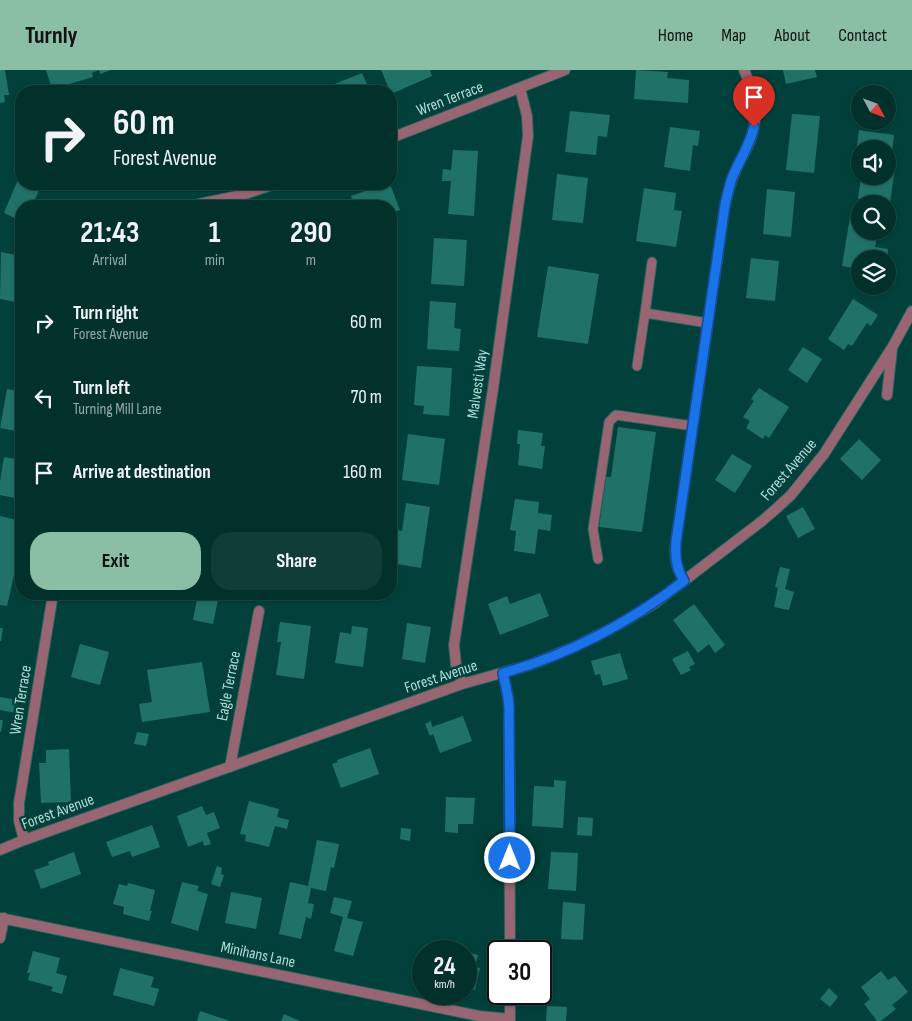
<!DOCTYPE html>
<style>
body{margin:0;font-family:"Sofia Sans Condensed",sans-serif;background:#103d38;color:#f1f3f6;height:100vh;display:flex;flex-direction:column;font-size:19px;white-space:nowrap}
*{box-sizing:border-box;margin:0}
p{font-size:16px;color:#96a9a9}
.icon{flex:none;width:28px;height:28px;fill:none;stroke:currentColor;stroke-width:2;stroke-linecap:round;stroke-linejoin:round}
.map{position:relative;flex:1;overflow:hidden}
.sheet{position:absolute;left:15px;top:130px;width:382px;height:400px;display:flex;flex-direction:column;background:#02312c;border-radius:20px;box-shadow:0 1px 4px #0004,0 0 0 1px #234c48}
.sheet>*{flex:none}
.banner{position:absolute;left:15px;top:15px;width:382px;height:105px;border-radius:20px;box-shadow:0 1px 4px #0004,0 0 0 1px #234c48;background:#02312c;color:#f1f3f6;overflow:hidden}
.needle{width:32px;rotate:131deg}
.buttons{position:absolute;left:851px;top:15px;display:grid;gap:10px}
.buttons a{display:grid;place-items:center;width:45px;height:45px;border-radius:50%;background:#02312c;box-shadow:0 1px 4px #0004,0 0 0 1px #234c48;font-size:25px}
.speed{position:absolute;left:412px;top:870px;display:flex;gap:10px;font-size:25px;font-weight:700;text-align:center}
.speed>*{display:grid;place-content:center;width:65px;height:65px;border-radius:50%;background:#02312c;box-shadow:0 1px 4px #0004,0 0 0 1px #234c48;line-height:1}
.speed small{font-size:12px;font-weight:400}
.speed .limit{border:2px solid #111;border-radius:8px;background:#fff;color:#111}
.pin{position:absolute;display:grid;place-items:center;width:42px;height:42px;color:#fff;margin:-51px -21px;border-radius:50% 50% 50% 0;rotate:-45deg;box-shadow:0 0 5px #0007}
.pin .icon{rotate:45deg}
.me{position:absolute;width:55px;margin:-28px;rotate:0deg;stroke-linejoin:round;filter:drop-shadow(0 0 4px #0008)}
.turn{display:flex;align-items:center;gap:18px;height:105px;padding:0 15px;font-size:22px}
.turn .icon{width:65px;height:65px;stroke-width:2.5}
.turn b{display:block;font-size:35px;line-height:42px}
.eta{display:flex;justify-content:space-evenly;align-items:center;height:85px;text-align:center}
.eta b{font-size:30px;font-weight:700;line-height:35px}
.action{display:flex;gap:10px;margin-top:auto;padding:10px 15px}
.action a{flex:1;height:58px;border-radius:20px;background:#8abfa5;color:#111;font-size:20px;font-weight:700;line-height:58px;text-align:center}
.action a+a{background:#103d38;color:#f1f3f6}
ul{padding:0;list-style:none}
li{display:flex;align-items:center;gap:15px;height:75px;padding:0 15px}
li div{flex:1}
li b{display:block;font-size:19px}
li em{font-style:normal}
header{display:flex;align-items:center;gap:30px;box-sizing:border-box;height:70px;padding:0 25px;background:#8abfa5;color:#111}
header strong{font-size:24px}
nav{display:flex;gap:28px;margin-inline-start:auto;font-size:18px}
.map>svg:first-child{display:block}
</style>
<header>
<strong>Turnly</strong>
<nav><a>Home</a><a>Map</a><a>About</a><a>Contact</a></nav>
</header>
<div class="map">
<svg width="912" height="951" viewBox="0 0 912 951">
<rect width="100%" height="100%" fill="#02413b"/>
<path fill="#207269" d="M0 0H5L9 25H4L5 32 0 33Z
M46 0H111L100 4 99 0 92 3 93 7 52 19Z
M381 0H430L432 6 391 24V21H390Z
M636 0 668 2 667 8 689 10 688 33 634 29Z
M783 0H815L817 7 786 14Z
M362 3 370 21H328L327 17Z
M570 41 610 45 607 67 598 66 596 85 565 82Z
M792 44 820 46 814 103 786 100Z
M670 57 700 61 698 76 693 75 690 101 664 97Z
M859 60 894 65 891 90 896 91 890 133 858 129 861 106H888V79H860V83H856Z
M453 80 478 81 474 146 448 144 451 111H442L443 99 451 100Z
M557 104 588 108 583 153 552 150Z
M19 107 21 109V114H34L41 116 32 136H21V151L4 143Z
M385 114H390L400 140 391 143V136H347L354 134 351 126Z
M644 118 676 123 674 140 682 141 676 177 636 171Z
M767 119 795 122 791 167 763 164Z
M850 147 860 149V161H878L875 177 888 179 887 189H860V199L842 196Z
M434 168 467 170 464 216 431 214Z
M1 182 15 185 14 190 21 191V223L18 222 16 232 0 229Z
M751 188 779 191 775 231 746 228Z
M548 196 599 204 588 274 537 267Z
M853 229 878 245 871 256 867 253 852 276 848 274 844 280 828 269Z
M430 231 456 233 454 258 461 259 459 281 427 279Z
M20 274H21V295L17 294Z
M803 277 822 289 807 313 788 300Z
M417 296 452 298 449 346 423 344 424 336 414 335Z
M759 318 789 337 769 368 765 365 763 369 746 358 750 351 743 347 754 331 751 329Z
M7 319 21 322V362L0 358Z
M618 357 656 362 642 462 599 457 606 407H611Z
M518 360 543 363 541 376H545L542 399 518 395 520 374H517Z
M408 364 445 369 439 415 402 410Z
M859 369 881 390 862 410 840 389Z
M732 384 752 396 735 423 715 410Z
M4 387 21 390V423L20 429 0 425V411Z
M515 429 539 432 538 443 552 445 550 461 538 459 535 484 514 481 516 461 510 460Z
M406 433 430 437 421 498 391 493 392 459 402 461Z
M803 437 815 459 798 468 786 446Z
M0 446 21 451V475L7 536 0 535Z
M780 497 790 499 785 519 794 522 789 540 774 537 778 518 775 517Z
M540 523 549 546 500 565 488 534 507 526 510 534Z
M198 524H225L223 531 218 530 213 554 193 550Z
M694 534 725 575 715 583 709 574 698 583 673 550Z
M280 552 311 556 304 609 276 605 281 572H277Z
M407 553 431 557 425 593 402 589Z
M352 556 368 558 363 597 335 593 340 562 351 564Z
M0 558H3L1 571H0Z
M80 574 109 582 100 615 71 607Z
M688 581 695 594 689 597 691 600 681 605 672 589Z
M620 583 628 609 603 616 600 604 595 605 591 591Z
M202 592 210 642 142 652 139 634 152 632 147 600Z
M0 627 18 630 16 643 0 640Z
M463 646 472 671 440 683 433 664 430 666 425 654 431 651 432 657Z
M0 650H3L1 662H0Z
M137 662 149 664 146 676 134 674Z
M370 678 379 704 341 718 332 694 338 692 337 690Z
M69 679 71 732 41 733 39 693H46V680Z
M554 710 566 711 563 758 532 756 534 716 554 717Z
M446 727 475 728 473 754H458V763L445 762Z
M249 731 279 739 277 747 289 750 287 759 275 756 269 777 245 771 246 765 240 764Z
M202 736 206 745 214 742 220 758 207 763 211 774 204 776 203 771 188 777 177 746Z
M578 747 593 748 592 766 577 765Z
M152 755 160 777 132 787 130 781 112 787 106 772Z
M401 758 411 759 410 771 400 769Z
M317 770 339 774 334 798 331 797 326 821 311 818 308 833 314 834 311 849 306 847 301 869 279 864 290 812 308 816Z
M74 782 81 804 41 819 34 800 49 795 48 792Z
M551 782 578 783 576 821 548 819Z
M217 796 222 798 221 804 224 805 220 817 211 814Z
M182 812 199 816 197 821 208 824 198 861 171 853Z
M128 813 155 820 150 841H152L149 851 123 844 124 837 113 834 119 814 127 816Z
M231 822 262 828 256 859 225 853Z
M334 827 352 831 347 848 363 852 353 886 334 881 343 847 330 843Z
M563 832 585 834 583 870 561 869Z
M33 881 60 888 56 903 67 906 62 924 51 921 53 917 28 910 30 903H27Z
M466 882 478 885 475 897 480 898 475 920 466 918Z
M120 898 154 907 151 917 159 919 154 936 113 925Z
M881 901 888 910 895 906 908 922 892 935 896 939 881 951H877L864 934 870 929 861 917Z
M829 918 838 927 830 937 820 929Z
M547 936 567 937 566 951H546Z
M200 941 230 951H197Z
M284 944 300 951H281Z"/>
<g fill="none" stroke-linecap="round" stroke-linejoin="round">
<defs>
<path id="service" d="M645 243 652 192
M637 296 645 243 708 253
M598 489 593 459 609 352 616 345 693 356"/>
<path id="minor" d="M391 68 565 0
M189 136 242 125 275 114
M887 325 892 279
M684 511C676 498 674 487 676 472L725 135C728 121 732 108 738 95 742 87 747 79 750 71 759 47 755 22 744 0
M503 603 508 627 509 638 510 881
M462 614 456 595 454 575 493 319 528 66 527 46 520 18
M230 697 259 541
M24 770 19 751V733L53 524
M0 780 24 770 462 614 530 595 574 577 618 555 655 533 762 451 777 438 791 425 824 384 893 276 912 241
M0 848 479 946 510 949
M0 868 4 848
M510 924V951"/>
</defs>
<use href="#service" stroke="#25615a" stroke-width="11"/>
<use href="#minor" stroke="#25615a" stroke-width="12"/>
<use href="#service" stroke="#976672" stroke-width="9"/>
<use href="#minor" stroke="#976672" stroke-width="10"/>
</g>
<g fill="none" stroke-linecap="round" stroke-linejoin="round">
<defs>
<path id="route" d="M510 788 509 638 508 627 503 603C568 585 630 552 684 511 676 498 675 487 676 472L725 135C727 126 729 117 732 108 739 91 750 75 754 57"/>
</defs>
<use href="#route" stroke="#114b97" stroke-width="12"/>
<use href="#route" stroke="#1a73e8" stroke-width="9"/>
</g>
<g text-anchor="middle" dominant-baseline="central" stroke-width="5" stroke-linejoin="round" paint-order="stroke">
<g font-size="16" fill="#b1dfd8" stroke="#02413b">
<text transform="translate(450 29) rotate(-21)">Wren Terrace</text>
<text transform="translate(478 314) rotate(-82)">Malvesti Way</text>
<text transform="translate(789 400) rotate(-49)">Forest Avenue</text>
<text transform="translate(441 607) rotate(-18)">Forest Avenue</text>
<text transform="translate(229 616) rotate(-79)">Eagle Terrace</text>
<text transform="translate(21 630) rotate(-81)">Wren Terrace</text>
<text transform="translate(58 742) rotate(-20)">Forest Avenue</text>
<text transform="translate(258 885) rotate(12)">Minihans Lane</text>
</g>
</g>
</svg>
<div class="buttons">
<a><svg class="needle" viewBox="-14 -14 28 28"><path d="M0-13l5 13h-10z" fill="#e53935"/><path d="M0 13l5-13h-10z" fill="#96a9a9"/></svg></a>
<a><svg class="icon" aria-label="sound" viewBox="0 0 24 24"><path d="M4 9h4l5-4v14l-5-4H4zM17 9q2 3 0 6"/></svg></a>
<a><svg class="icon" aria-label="search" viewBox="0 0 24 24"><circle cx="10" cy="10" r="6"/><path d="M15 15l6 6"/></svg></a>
<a><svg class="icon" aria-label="layers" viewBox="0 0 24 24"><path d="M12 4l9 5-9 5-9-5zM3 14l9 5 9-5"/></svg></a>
</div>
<div class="speed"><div>24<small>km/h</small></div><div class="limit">30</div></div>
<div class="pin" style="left:754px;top:57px;background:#d93025"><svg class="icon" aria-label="arrive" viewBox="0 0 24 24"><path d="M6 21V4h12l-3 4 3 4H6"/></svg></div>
<svg class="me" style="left:510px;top:788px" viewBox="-20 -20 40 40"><circle r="17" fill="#1a73e8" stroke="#fff" stroke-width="3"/><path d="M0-11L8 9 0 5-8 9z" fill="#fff"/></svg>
<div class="banner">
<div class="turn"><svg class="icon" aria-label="right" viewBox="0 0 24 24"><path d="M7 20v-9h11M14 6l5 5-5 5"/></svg><div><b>60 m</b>Forest Avenue</div></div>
</div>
<section class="sheet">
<div class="eta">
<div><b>21:43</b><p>Arrival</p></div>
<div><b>1</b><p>min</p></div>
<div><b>290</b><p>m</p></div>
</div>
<ul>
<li><svg class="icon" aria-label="right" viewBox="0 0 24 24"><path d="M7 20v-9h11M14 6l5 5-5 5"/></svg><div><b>Turn right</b><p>Forest Avenue</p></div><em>60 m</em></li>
<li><svg class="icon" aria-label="left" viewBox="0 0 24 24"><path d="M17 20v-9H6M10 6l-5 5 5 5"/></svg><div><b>Turn left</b><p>Turning Mill Lane</p></div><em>70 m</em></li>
<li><svg class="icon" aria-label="arrive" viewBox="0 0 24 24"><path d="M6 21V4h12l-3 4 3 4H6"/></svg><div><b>Arrive at destination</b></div><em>160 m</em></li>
</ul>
<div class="action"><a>Exit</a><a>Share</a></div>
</section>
</div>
